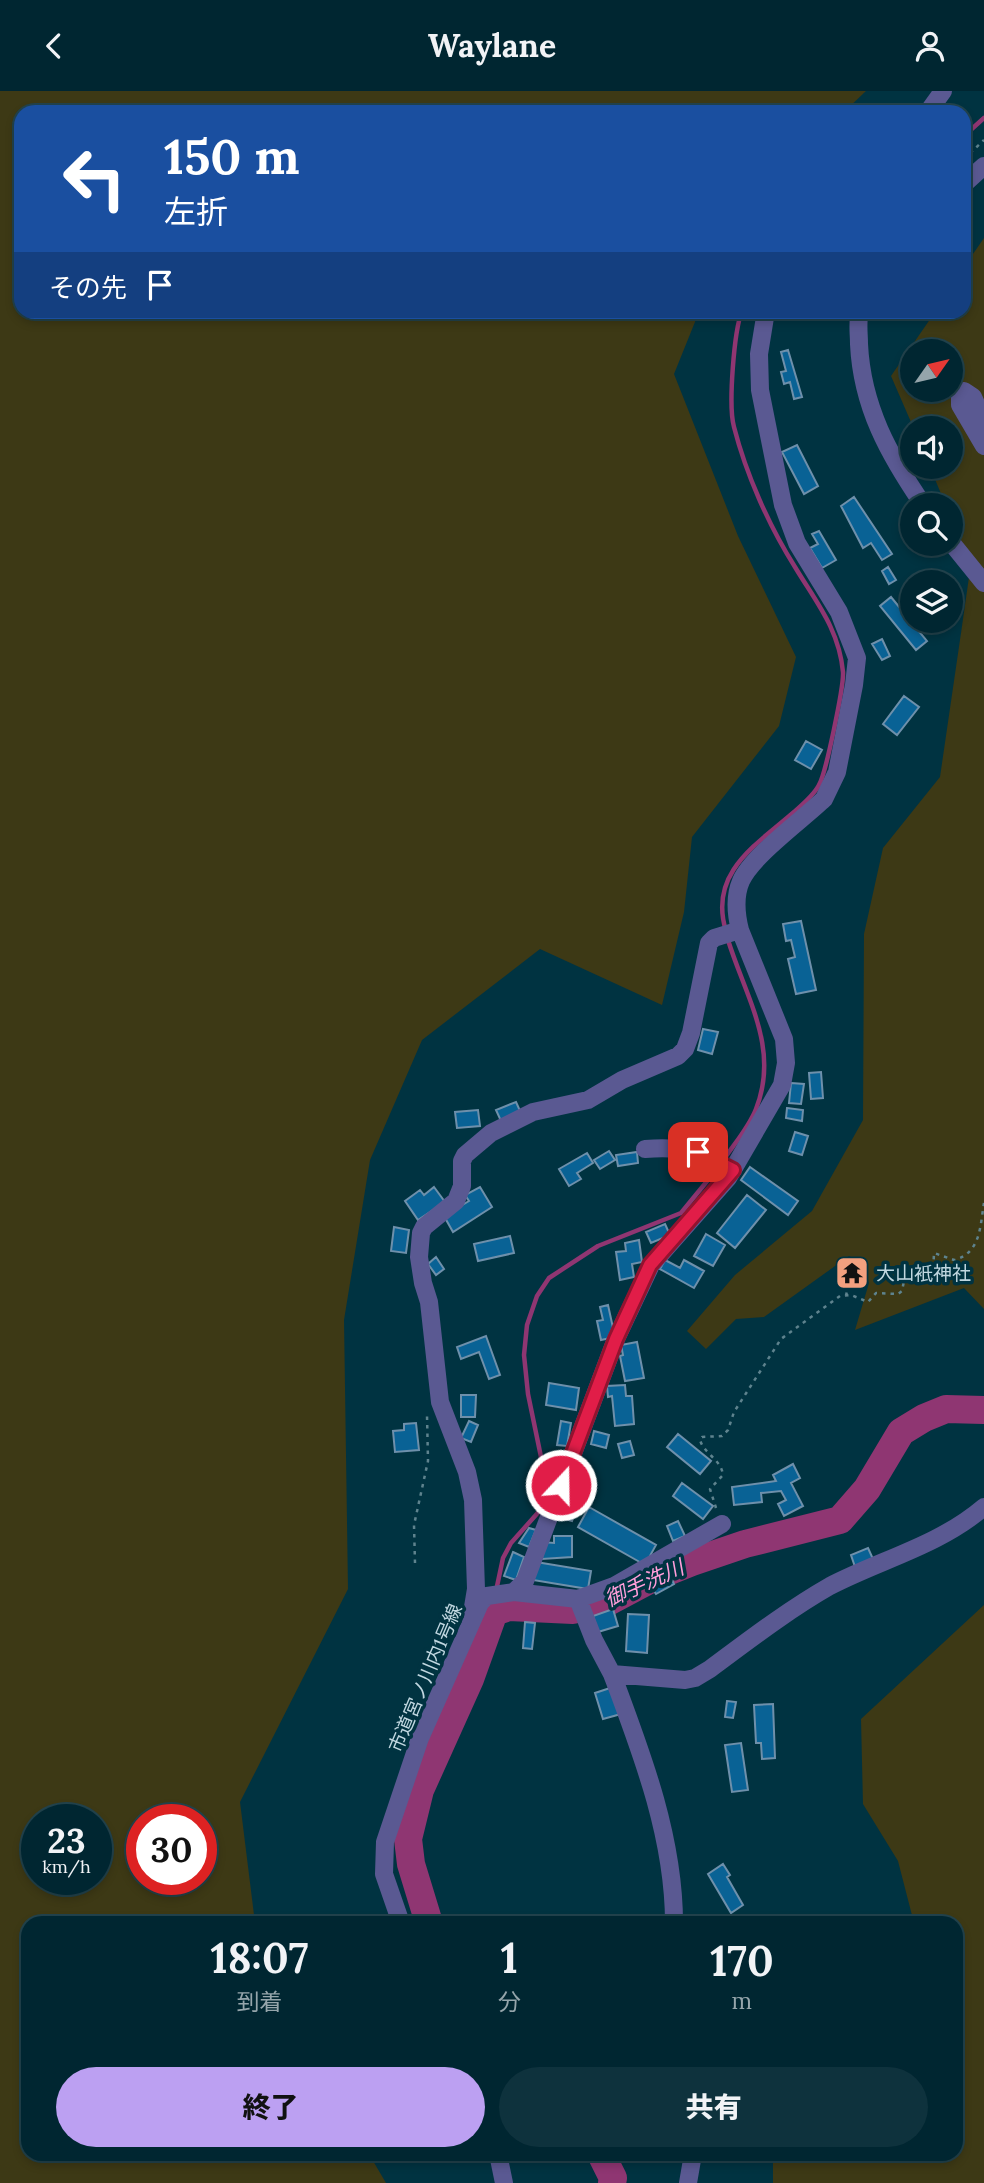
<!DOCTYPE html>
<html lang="ja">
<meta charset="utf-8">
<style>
body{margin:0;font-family:Lora,"Noto Sans JP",serif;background:#0e323d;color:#f1f3f6;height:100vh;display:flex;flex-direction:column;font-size:26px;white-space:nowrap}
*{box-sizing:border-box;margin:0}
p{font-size:23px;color:#95a5ab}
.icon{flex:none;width:38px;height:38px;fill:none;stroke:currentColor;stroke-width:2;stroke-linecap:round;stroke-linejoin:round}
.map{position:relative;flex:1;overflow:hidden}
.sheet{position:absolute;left:21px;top:1825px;width:942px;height:245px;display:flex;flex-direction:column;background:#002631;border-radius:21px;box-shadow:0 4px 10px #0003,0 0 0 2px #22434d}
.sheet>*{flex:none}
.banner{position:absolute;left:14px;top:14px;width:957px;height:214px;border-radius:21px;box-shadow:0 4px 10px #0003,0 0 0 2px #22434d;background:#1a4fa0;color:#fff;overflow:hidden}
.needle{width:46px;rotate:56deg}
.fabs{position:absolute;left:900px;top:248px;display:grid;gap:14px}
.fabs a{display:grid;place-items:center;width:63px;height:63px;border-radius:50%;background:#002631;box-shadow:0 4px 10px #0003,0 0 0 2px #22434d;font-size:35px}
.speed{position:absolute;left:21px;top:1713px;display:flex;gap:14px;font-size:35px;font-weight:700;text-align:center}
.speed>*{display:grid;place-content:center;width:91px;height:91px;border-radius:50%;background:#002631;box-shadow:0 4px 10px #0003,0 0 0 2px #22434d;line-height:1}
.speed small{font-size:18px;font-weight:400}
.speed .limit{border:10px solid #d22;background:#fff;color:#111}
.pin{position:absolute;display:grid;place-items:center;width:60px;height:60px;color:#fff;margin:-30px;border-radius:14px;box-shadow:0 4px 10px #0006}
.me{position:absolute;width:77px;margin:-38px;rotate:21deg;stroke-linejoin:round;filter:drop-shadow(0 0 5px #0008)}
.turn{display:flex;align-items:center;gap:24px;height:147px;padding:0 35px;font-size:32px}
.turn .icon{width:91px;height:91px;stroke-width:2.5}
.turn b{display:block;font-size:49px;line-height:60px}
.then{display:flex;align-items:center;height:66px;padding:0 35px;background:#0003;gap:14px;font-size:26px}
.eta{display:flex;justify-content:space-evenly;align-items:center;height:119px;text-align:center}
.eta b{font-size:42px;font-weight:800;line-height:49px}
.button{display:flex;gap:14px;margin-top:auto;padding:14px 35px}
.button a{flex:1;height:80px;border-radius:42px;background:#bca0f2;color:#111;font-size:28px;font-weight:800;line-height:80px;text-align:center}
.button a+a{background:#0e323d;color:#f1f3f6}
header{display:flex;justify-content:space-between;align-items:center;height:91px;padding:0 35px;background:#002631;font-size:32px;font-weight:800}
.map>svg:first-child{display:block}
</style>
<header><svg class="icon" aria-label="back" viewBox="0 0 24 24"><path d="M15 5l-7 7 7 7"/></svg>Waylane<svg class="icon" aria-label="person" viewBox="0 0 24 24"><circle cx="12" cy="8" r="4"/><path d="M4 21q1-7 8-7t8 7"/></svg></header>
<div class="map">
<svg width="984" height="2092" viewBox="0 0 984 2092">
<rect width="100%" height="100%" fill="#003341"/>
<path fill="#3d3915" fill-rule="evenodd" d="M0 0H866L844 21H21V220L699 221 674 283 738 445 796 566 779 635 692 746 684 821 662 914 540 858 422 949 370 1069 344 1229 348 1498 240 1711 255 1832H28V2063H369L386 2092H0ZM96 1729V1788H37V1729ZM142 1729H201V1788H142Z
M984 147V1218L964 1197 855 1239 869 1192 863 1172 849 1165 764 1226 736 1228 706 1258 687 1240 735 1184 812 1120 863 1029 864 843 883 757 940 686 961 542 971 472 950 424V415H946L930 376H950V338H914L891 285 935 221 964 220V176ZM912 261H950V299H912Z
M984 1514V2092H773V2063H956V1832H914L898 1770 863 1713 861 1628Z"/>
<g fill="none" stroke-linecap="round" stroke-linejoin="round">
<path stroke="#8f3672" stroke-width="4.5" d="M964 45 984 27
M726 840C708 782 756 754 794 721 802 714 814 704 819 694 826 682 844 595 843 581 839 538 816 511 795 476 769 435 746 383 734 336 728 315 734 240 742 220
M724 1068C735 1052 749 1036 756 1018 780 957 746 907 728 849
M496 1500 503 1467 511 1452 543 1416 547 1395 528 1303 524 1264 527 1234 537 1205 549 1187 598 1155 681 1122 717 1078
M494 1521 496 1508"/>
<path stroke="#8f3672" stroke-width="28" d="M429 1832 411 1773 408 1748 420 1699 470 1588 494 1521 509 1516 573 1519 610 1510 657 1485 692 1471 745 1453 840 1429 867 1398 901 1341 924 1327 946 1318 984 1319
M601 2063 613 2087 612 2092"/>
</g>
<path fill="#096295" stroke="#6e90ab" stroke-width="2" d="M788 259 802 306 794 308 790 291 784 293 781 281 786 280 781 261Z
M797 354 818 395 804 403 782 361Z
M854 406 892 463 882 469 871 452 863 457 841 415Z
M819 440 836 469 822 477 810 457 818 453 812 443Z
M888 476 896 489 889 493 882 480Z
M891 506 927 550 916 559 880 515Z
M882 548 890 565 882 569 872 553Z
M904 605 919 616 897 644 883 633Z
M806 650 822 659 811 678 795 669Z
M801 830 816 899 796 903 788 868 795 866 791 849 786 850 783 833Z
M703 938 718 941 712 963 698 959Z
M821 981 823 1007 811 1008 809 982Z
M791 992 804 993 801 1013 789 1012Z
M516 1011 521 1022 501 1030 496 1019Z
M787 1017 803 1019 802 1030 786 1027Z
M478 1019 480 1035 457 1037 455 1021Z
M795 1041 808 1045 802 1064 789 1060Z
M609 1060 615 1069 600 1078 594 1069Z
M637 1061 638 1072 618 1075 616 1064Z
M587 1062 593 1072 577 1082 581 1088 569 1095 559 1078Z
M750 1076 798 1110 788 1124 741 1089Z
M434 1096 445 1111 418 1129 405 1110 420 1099 424 1104Z
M480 1096 492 1116 453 1141 444 1125 469 1110 465 1104Z
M747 1104 766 1119 735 1157 717 1142Z
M665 1133 670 1144 651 1152 646 1141Z
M394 1136 409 1139 406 1162 391 1160Z
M706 1143 725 1154 713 1175 694 1165Z
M510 1145 514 1162 478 1170 474 1153Z
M639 1149 642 1171 632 1173 634 1186 620 1189 616 1161 626 1160 625 1152Z
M436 1166 444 1178 436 1184 428 1173Z
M665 1169 680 1177 684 1169 704 1180 694 1197 660 1178Z
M608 1214 615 1246 601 1249 597 1230 603 1229 600 1216Z
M486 1245 500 1284 489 1288 479 1261 461 1268 457 1256Z
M637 1251 644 1287 625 1290 620 1265 623 1264 621 1254Z
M549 1292 579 1297 576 1319 546 1314Z
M625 1294 626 1305H632L634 1333 615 1335 612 1305 608 1306 607 1295Z
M461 1304H476L475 1326H461Z
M469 1330 478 1334 471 1351 461 1347Z
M561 1330 571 1332 567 1355 557 1354Z
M416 1332 419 1359 395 1361 393 1340 404 1339V1333Z
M594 1340 609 1344 606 1357 591 1353Z
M678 1343 711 1370 700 1383 667 1356Z
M630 1350 634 1364 622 1367 618 1353Z
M793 1373 800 1387 791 1392 803 1415 784 1425 778 1413 786 1409 781 1400 761 1402 762 1411 734 1414 732 1396 776 1390 773 1384Z
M682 1392 713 1415 703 1428 673 1405Z
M565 1405 579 1410 572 1430 558 1426Z
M589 1416 656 1454 645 1474 578 1436Z
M678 1430 685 1445 673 1450 667 1435Z
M529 1437 536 1439 529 1456 519 1452Z
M554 1445H572V1466L542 1468 543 1451 554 1452Z
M868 1457 873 1468 855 1476 851 1464Z
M513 1461 524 1466 516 1489 504 1485Z
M536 1471 591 1480 588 1498 533 1489Z
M671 1486 674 1493 656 1503 652 1497Z
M613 1518 618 1535 598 1541 593 1525Z
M628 1523 649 1524 647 1562 626 1560Z
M525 1531 535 1532 532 1558 523 1557Z
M613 1596 621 1623 603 1628 595 1602Z
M727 1610 736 1611 733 1627 725 1626Z
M773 1613 775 1667 762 1668 761 1652H756L754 1614Z
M741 1652 748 1699 732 1701 725 1654Z
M723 1773 730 1784 727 1786 743 1814 731 1822 708 1783Z"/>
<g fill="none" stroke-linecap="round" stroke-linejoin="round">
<path stroke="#5e838e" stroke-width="2.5" stroke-dasharray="3.5 5" stroke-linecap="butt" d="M964 68 984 49
M846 1205 848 1195
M716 1417 710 1398 723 1384C721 1368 704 1363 700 1349L702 1346 722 1345 728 1339 734 1321 781 1248 840 1205 851 1204 868 1211 876 1202 898 1203 902 1200 904 1190 911 1185 933 1183 934 1162 954 1169C981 1162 980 1135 984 1112
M415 1472 414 1434 428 1370 427 1324"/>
<path stroke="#5a5992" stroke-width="18" d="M928 21 943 0
M964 93 984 75
M860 220C857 231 859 242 859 253 862 316 889 364 924 415
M984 330 973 306 964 300 960 302V314L984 355
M950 450 984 492
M645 1058C688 1055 696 1061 733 1079
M514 1501 578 1508 594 1549 612 1583 685 1589 695 1587 710 1578C749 1549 788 1519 830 1495 882 1468 938 1455 984 1416
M578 1508 614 1495 722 1433
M472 1522 476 1498 473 1409 467 1381 440 1311 429 1211 423 1192 419 1166 421 1142 424 1136 456 1110 462 1095V1070L465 1064 491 1042 533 1021 588 1009 622 989 678 965 685 958 691 942 709 852 714 847 740 839
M612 1583C642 1663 674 1746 674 1832
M401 1832 384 1783 385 1751 420 1647 480 1512 487 1505 514 1501 525 1490 616 1248 651 1174 728 1087 782 994 786 972 784 948 740 839C736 823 734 806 741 790 752 765 802 729 824 708L837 681 854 594 857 567 839 521 797 452 783 414 760 299 759 263 766 220
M498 2063 504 2092
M688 2092 693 2063"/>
</g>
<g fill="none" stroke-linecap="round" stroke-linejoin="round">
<defs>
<path id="route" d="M561 1394 616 1248 650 1174 733 1079 698 1061"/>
</defs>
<use href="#route" stroke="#92132f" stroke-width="18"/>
<use href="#route" stroke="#e11d48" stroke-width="12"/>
</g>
<defs>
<symbol id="temple-square" viewBox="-11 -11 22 22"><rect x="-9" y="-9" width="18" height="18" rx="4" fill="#f2a07f" stroke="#003341"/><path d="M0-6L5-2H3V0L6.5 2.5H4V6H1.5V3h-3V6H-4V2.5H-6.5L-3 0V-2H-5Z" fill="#111"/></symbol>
</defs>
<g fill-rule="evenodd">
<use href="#temple-square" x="833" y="1163" width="38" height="38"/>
</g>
<g text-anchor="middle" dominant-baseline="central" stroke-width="7" stroke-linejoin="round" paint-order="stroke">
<g font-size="19" fill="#c0d7e0" stroke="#003341" text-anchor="start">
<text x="876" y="1182">大山衹神社</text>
</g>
<g font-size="19" fill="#c0d7e0" stroke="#003341">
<text transform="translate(425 1587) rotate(-67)">市道宮ノ川内1号線</text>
</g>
<g font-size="21" font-style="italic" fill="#ff9eda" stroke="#003341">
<text transform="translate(644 1492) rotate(-24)">御手洗川</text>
</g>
</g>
</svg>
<div class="fabs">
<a><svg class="needle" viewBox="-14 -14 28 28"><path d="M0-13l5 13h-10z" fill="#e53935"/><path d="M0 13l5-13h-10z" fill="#95a5ab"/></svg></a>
<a><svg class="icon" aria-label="sound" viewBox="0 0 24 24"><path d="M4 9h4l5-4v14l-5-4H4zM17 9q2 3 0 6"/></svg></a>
<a><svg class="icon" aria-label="search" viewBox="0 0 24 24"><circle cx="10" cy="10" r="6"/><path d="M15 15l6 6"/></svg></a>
<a><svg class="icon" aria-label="layers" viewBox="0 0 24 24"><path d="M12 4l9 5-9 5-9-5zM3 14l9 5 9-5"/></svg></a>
</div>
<div class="speed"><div>23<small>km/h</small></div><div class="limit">30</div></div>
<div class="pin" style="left:698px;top:1061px;background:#d93025"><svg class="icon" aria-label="arrive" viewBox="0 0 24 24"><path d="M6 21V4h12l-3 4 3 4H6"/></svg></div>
<svg class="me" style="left:561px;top:1394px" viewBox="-20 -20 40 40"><circle r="17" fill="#e11d48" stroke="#fff" stroke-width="3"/><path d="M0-11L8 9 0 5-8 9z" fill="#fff"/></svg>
<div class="banner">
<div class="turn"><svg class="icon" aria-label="left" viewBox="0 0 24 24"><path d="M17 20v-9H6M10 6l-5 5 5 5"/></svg><div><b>150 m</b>左折</div></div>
<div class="then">その先<svg class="icon" aria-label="arrive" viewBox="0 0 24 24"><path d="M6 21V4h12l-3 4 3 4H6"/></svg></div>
</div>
<section class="sheet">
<div class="eta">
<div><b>18:07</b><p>到着</p></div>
<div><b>1</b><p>分</p></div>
<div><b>170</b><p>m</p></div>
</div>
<div class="button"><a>終了</a><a>共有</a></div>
</section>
</div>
